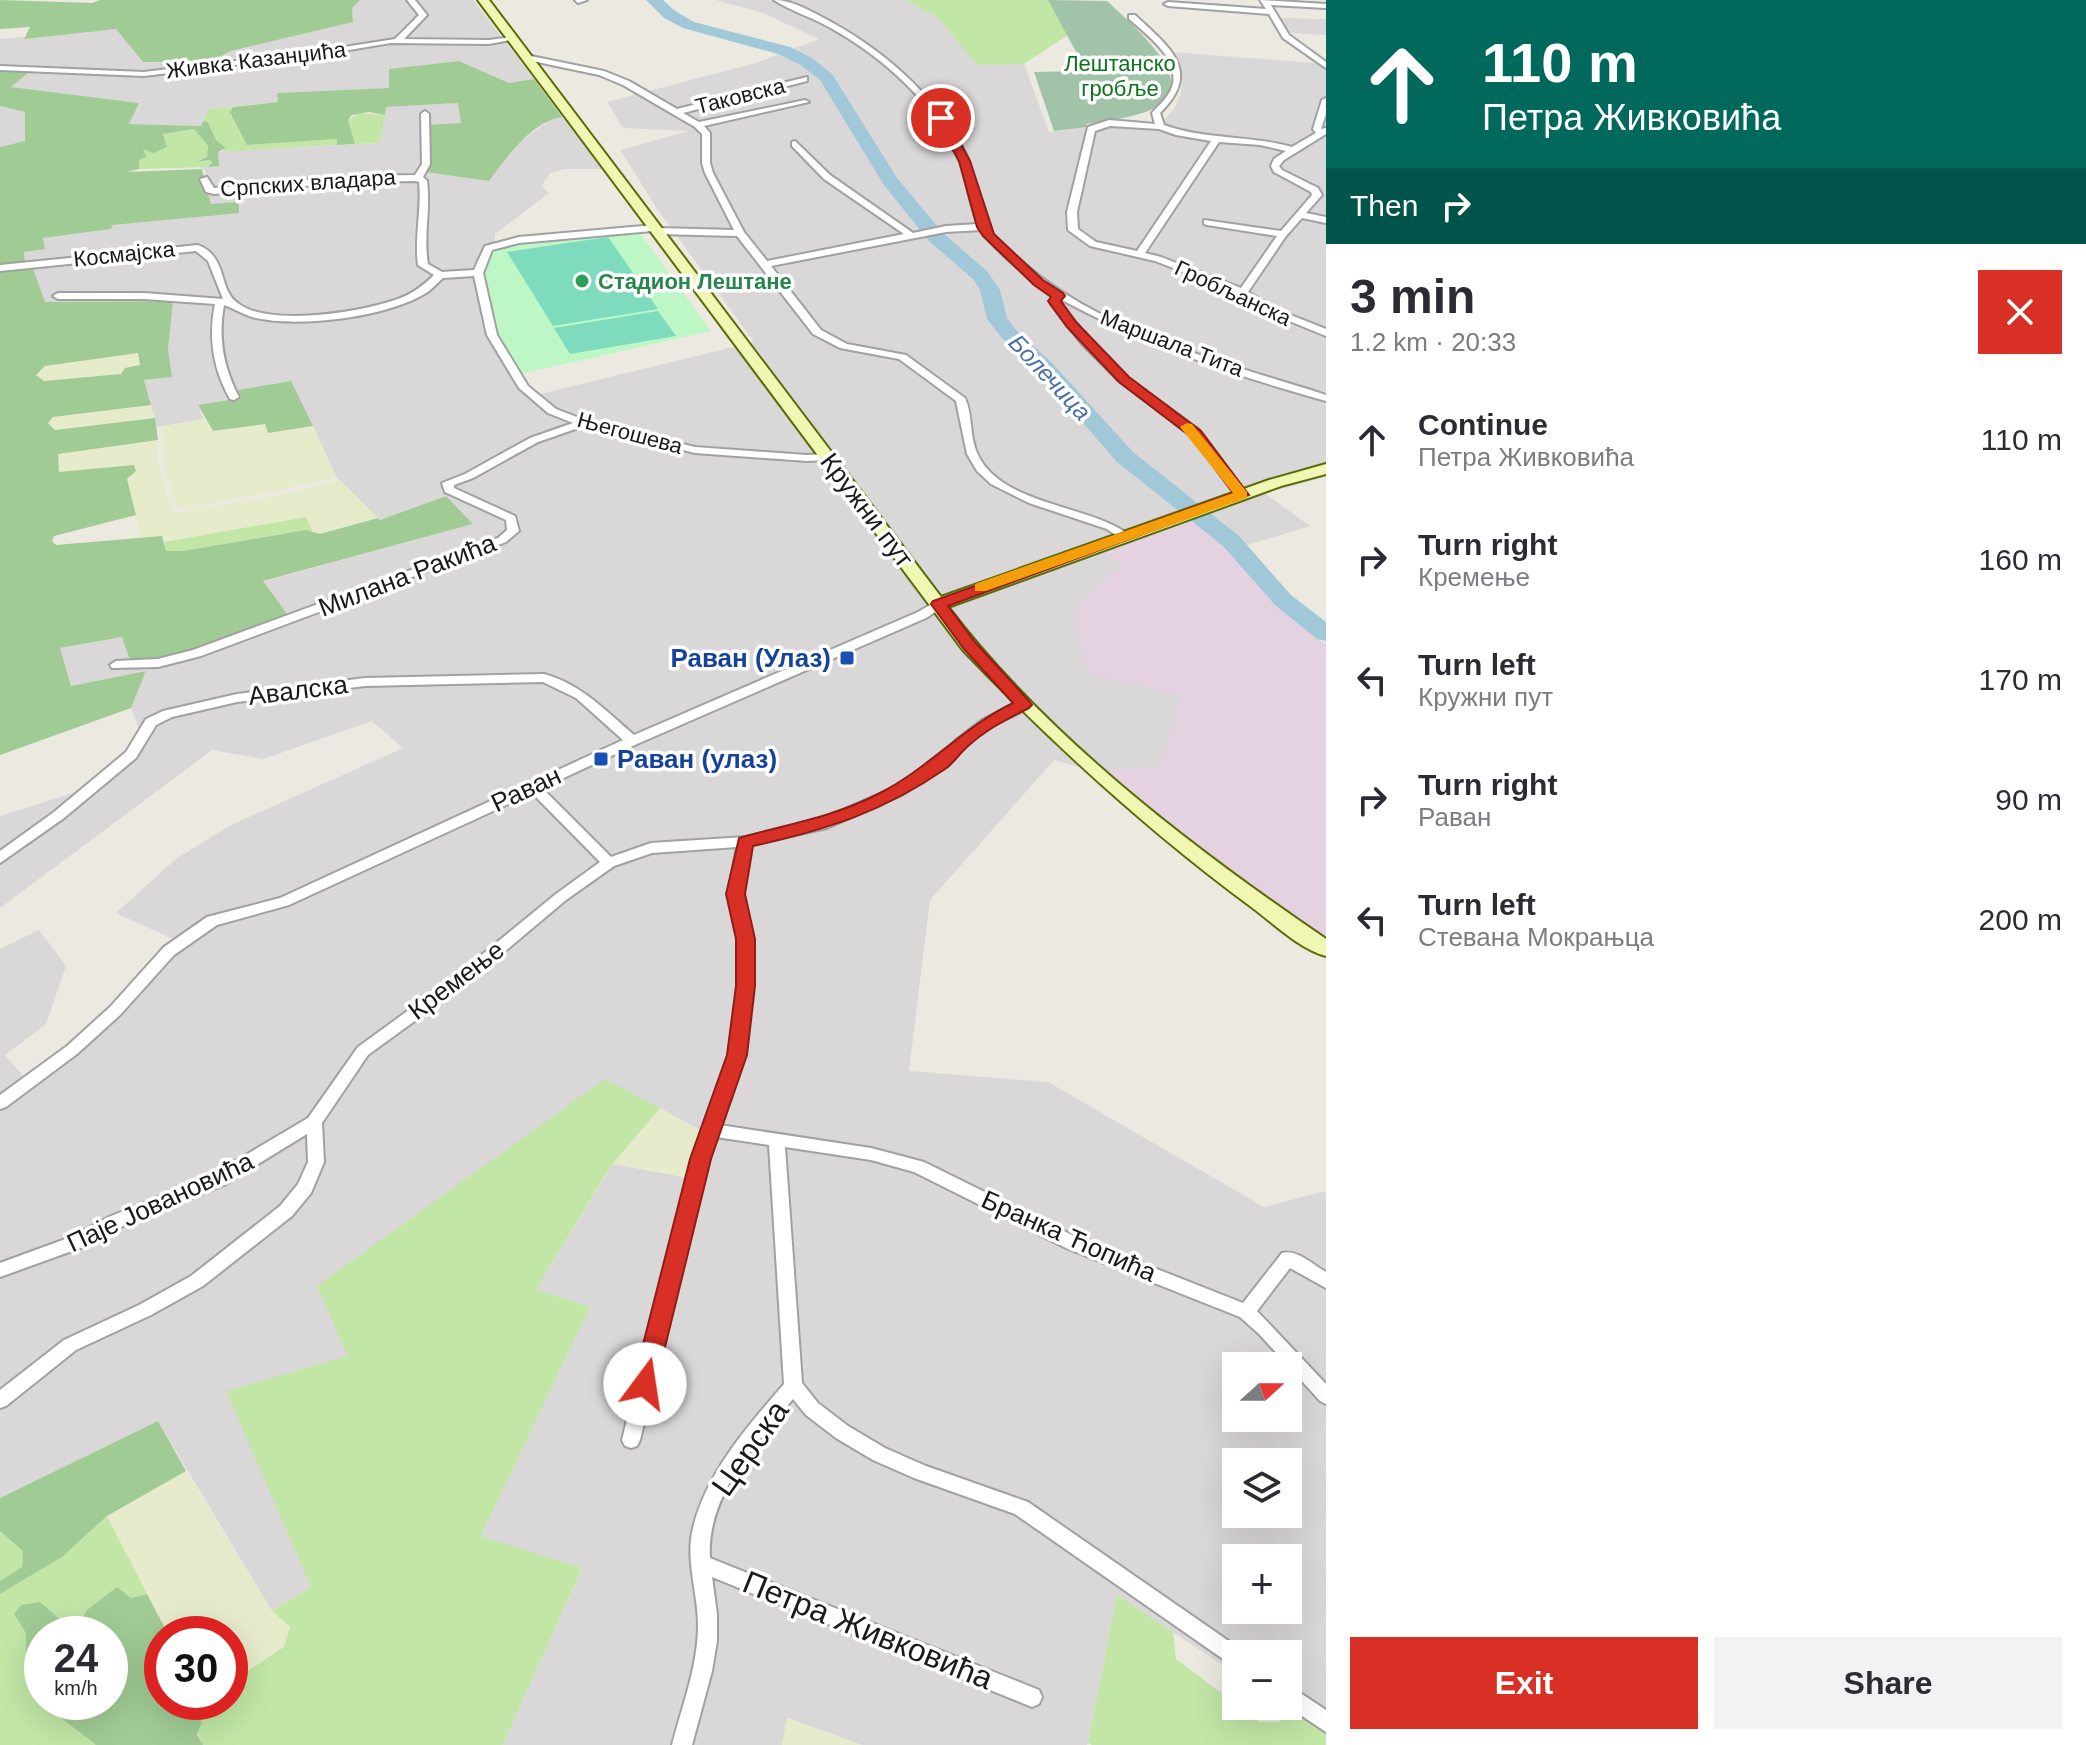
<!DOCTYPE html>
<meta charset="utf-8">
<style>
body{margin:0;font-family:Arial,sans-serif;background:#f2f2f3;color:#2b2b33;height:100vh;display:flex;flex-direction:column;font-size:30px;white-space:nowrap}
*{box-sizing:border-box;margin:0}
p{font-size:26px;color:#7c7c81}
.icon{flex:none;width:44px;height:44px;fill:none;stroke:currentColor;stroke-width:2;stroke-linecap:round;stroke-linejoin:round}
.map{position:relative;flex:1;overflow:hidden}
.sheet{display:flex;flex-direction:column;background:#fff;width:760px}
.sheet>*{flex:none}
.hud{background:#00695c;color:#fff;overflow:hidden}
.needle{width:52px;rotate:69deg}
.fabs{position:absolute;left:1222px;top:1352px;display:grid;gap:16px}
.fabs a{display:grid;place-items:center;width:80px;height:80px;border-radius:0px;background:#fff;box-shadow:0 8px 32px #0002;font-size:40px}
.speed{position:absolute;left:24px;top:1616px;display:flex;gap:16px;font-size:40px;font-weight:700;text-align:center}
.speed>*{display:grid;place-content:center;width:104px;height:104px;border-radius:50%;background:#fff;box-shadow:0 8px 32px #0002;line-height:1}
.speed small{font-size:20px;font-weight:400}
.speed .limit{border:12px solid #d22;background:#fff;color:#111}
.pin{position:absolute;display:grid;place-items:center;width:68px;height:68px;color:#fff;margin:-34px;border:4px solid #fff;border-radius:50%;box-shadow:0 2px 8px #0007}
.me{position:absolute;width:88px;margin:-44px;rotate:14deg;stroke-linejoin:round;filter:drop-shadow(0 0 6px #0008)}
.turn{display:flex;align-items:center;gap:28px;height:168px;padding:0 24px;font-size:36px}
.turn .icon{width:104px;height:104px;stroke-width:2.5}
.turn b{display:block;font-size:56px;line-height:68px}
.then{display:flex;align-items:center;height:76px;padding:0 24px;background:#0003;gap:16px;font-size:30px}
.round{display:grid;place-items:center;flex:none;width:84px;height:84px;border-radius:0px;background:#f2f2f3}
.head{display:flex;align-items:center;justify-content:space-between;height:136px;padding:0 24px}
h1{font-size:48px;font-weight:700;line-height:60px}
.button{display:flex;gap:16px;margin-top:auto;padding:16px 24px}
.button a{flex:1;height:92px;border-radius:0px;background:#d93025;color:#fff;font-size:32px;font-weight:700;line-height:92px;text-align:center}
.button a+a{background:#f2f2f3;color:#2b2b33}
ul{padding:0;list-style:none}
li{display:flex;align-items:center;gap:24px;height:120px;padding:0 24px}
li div{flex:1}
li b{display:block;font-size:30px}
li em{font-style:normal}
main{display:flex;flex:1;min-height:0}
.map>svg:first-child{display:block}
</style>
<main>
<div class="map">
<svg width="1326" height="1745" viewBox="0 0 1326 1745">
<rect width="100%" height="100%" fill="#ece9e0"/>
<path fill="#d9d7d7" fill-rule="evenodd" d="M360 0H473L534 79 509 83 459 61 390 69 389 88 277 93 279 102 208 109 201 126 128 124 139 103 10 87 0 69V39L116 29 143 62 206 64 231 51 353 22 352 8Z
M716 0H906L939 19 977 64H1024L1049 132 1105 125 1157 129 1174 109 1181 94V73L1169 52 1326 64V477L1264 493 1310 526 1228 551 1192 521 1101 552 1122 564 1106 582 1182 694 1161 767 1093 771 1054 760 930 900 909 1071 1048 1082 1264 1207 1326 1191V1734L1284 1706H1288V1654H1236V1674L1117 1595 1087 1745H862L788 1718 782 1745H503L582 1569 481 1536 590 1307 536 1289 613 1164 689 1178 605 1079 348 1356 227 1391 311 1587 272 1611 158 1421 0 1498V949L39 930 66 966 46 1024 5 1055 26 1079 71 1044 175 940 116 913 176 859 229 826 403 748 372 721 263 759 212 750 0 908V816L83 790 129 752 140 731 131 708 146 671 71 686 60 648 123 637 130 662 290 617 262 582 473 524 446 496 380 520 337 478 291 381 238 391 242 398 198 406 204 419 157 427 144 380 172 376 168 349 172 301 45 302 0 270 42 238 111 229V225L211 204 205 170 200 167 218 166V152L380 143 386 107 458 103 462 123 488 181 513 147 553 118 562 117 605 169H565L550 173 542 186 549 193 495 234V243L485 247 475 266 482 315 489 335 511 378 528 397 754 342 658 210 620 150 689 131 623 128 607 102 756 63 819 39 763 13ZM1236 1366H1288V1418H1236ZM1236 1462H1288V1514H1236ZM1236 1558H1288V1610H1236Z
M1280 18 1326 19V35L1289 33Z
M0 106 25 112V141L0 147Z"/>
<path fill="#e5d2e0" d="M1192 521 1228 551 1270 599 1326 645V943L1093 771 1161 767 1181 695 1087 674 1073 610 1121 565 1099 551Z"/>
<path fill="#e6ebcb" d="M138 353 140 365 121 374 44 381 35 375 45 366Z
M151 405 155 418 54 430 48 423 53 417Z
M204 419 213 431 265 424 269 433 313 426 337 478 187 509 176 507 163 458V426Z
M158 440V461L171 510 177 513 283 494 340 480 378 518 319 534 313 532 305 517 164 542 162 536 141 538 127 479 59 472 58 454Z
M660 1108 704 1132 689 1178 613 1164Z
M186 1471 272 1611 290 1627 284 1648 249 1670 230 1676V1634H168L107 1516Z
M787 1718 862 1745H782Z"/>
<path fill="#c1e6a6" d="M906 0H1048L1068 35 1024 64 977 65 939 19Z
M233 107 230 114 247 145 337 139V145L222 152 226 148 216 140 208 122 203 121 208 109Z
M359 113 385 115 380 143 355 144 348 120Z
M194 129 208 146 207 157 196 161 212 160 208 167 139 169 138 160 143 149 167 146 163 134Z
M306 517 313 532 306 530 183 551H166L164 542Z
M605 1079 660 1108 611 1166 536 1289 590 1307 481 1536 582 1568 503 1745H203L186 1705 189 1702H230V1676L249 1670 284 1647 290 1627 272 1611 311 1587 226 1391 348 1356 317 1286Z
M107 1516 147 1594 87 1610 73 1634H58L64 1623 26 1633V1662L42 1677V1702H52V1711L96 1745H0V1594L62 1557Z
M0 1531 23 1550 22 1567 0 1581Z
M1117 1595 1173 1632 1176 1659 1260 1722H1279L1288 1709 1326 1734V1745H1092L1088 1742Z"/>
<path fill="#a1cb95" fill-rule="evenodd" d="M0 0 92 3 100 0H360L352 8 353 22 231 51 206 64 168 70 165 62H143L116 29 24 39 30 27 0 29Z
M459 61 509 83 534 79 562 117C532 121 505 159 489 181L426 172 428 125 461 123 458 103 386 107 385 115 369 112 352 115 348 120 355 144 337 145V139L247 145 230 113 233 107 278 102 277 93 389 88V69Z
M0 69 29 72 11 87 139 103 129 124 201 126 203 121 208 122 216 140 226 148 218 152 219 166 208 167 212 162 210 160 196 162 207 157 208 146 194 129 163 134 167 147 153 153 143 149 146 157 139 160V169L126 172 202 169 211 204 239 202V213L112 225 111 229 43 238 45 249 24 252 25 263 0 266V147L25 141V112L0 106Z
M32 266 45 302 173 301 168 349 172 377 144 380 151 405 53 417 48 423 55 430 155 418 158 440 58 454 59 472 134 465 136 471 127 479 136 515 54 536 52 541 56 545 162 536 166 551H183L306 530 320 534 378 518 380 520 446 496 473 524 263 581 290 618 169 659 131 663 122 637 60 648 71 686 146 671 131 708 0 755V270ZM138 353 140 365 125 368 121 374 44 381 36 375 45 366Z
M291 381 313 426 268 433 265 424 213 431 198 405 242 398 238 390Z
M158 1421 186 1471 107 1516 62 1557 0 1594V1581L22 1567 23 1551 0 1531V1498Z
M117 1587 131 1598 147 1594 168 1634H162V1702H189L187 1705 202 1722 197 1734 203 1745H96L52 1711V1702H110V1634H73L87 1610Z
M40 1602 64 1623 58 1634H42L40 1678 26 1662V1633L14 1614 21 1605Z"/>
<path fill="#a1c4a9" d="M1048 0 1107 1C1130 23 1211 88 1148 111 1129 118 1107 121 1086 124L1088 127 1054 131 1034 72 1078 71 1081 61Z"/>
<path fill="#bcf7c5" d="M615 232H639L711 331 520 374C502 343 452 257 512 245Z"/>
<path fill="#7edbbe" d="M608 237 658 309 553 326 507 252Z
M658 311 676 336 570 354 554 328Z"/>
<g fill="none" stroke-linecap="round" stroke-linejoin="round">
<path fill="#a0c8d9" fill-rule="evenodd" d="M646 0H663L675 11 694 22 790 47 812 58 832 74 897 178 943 233 987 271 1000 290 1007 318 1015 329 1052 363 1133 452 1239 536 1291 595 1326 622V641L1317 639 1275 605 1223 546 1117 462 1038 371 1001 337 987 319 980 290 973 279 929 241 884 185 820 80 801 65 778 54 683 28 664 18Z"/>
<defs>
<path id="street" d="M407 0H415L427 15 404 39 489 40 512 37 516 39 489 44 391 43 319 55 144 76 0 70V66L144 72 319 51 395 39 419 15Z
M575 0H587L578 3Z
M774 0C790 0 805 8 820 16 880 47 936 94 967 156 976 177 977 200 985 221 993 239 1011 253 1026 265 1106 334 1227 363 1326 395V401C1235 376 1145 345 1062 300L1061 304 1090 340 1128 378 1198 429 1246 493V497H1238L1190 433 1120 382 1082 344 1051 304 1055 295C1028 276 1000 257 981 230L946 232 771 266 821 330 847 344 906 355 965 398C973 415 969 435 977 453 1000 505 1086 504 1128 534V538H1120L1107 529 1029 503 991 484 977 471 967 454 956 401 899 359 840 348 813 334 737 236 657 234 652 231 519 243 492 250 483 273 497 335 528 386 556 409 587 421 695 447 807 455 827 454 832 457 827 460 807 461 695 453 584 426 538 442 473 478 454 485V488L515 516 519 531 506 542 201 656 158 667 112 668 110 665 116 661 158 659 193 650 498 538 507 530 506 520 445 492 442 483 465 474 530 438 573 423 548 413 519 388 487 335 474 276 443 278C438 282 434 287 429 291 392 317 296 329 252 317 242 314 233 308 224 305 218 338 223 367 239 397L234 400 230 399C213 369 208 338 215 304L144 299H58L53 296 58 293H144L223 299 208 261 196 251 0 271V265L198 245C229 257 217 290 239 304 271 327 362 312 398 299 412 294 423 286 434 275L418 265C414 237 422 210 419 182L416 181 349 182 214 194 206 192 200 179 207 177 214 188 349 176 415 175 422 164 421 114 425 111 429 114 430 164 423 177 427 181C431 209 423 236 428 264L442 272 474 270 485 246 519 237 654 225 658 228 734 230 705 173 702 163V134L695 127 623 85 599 75 523 59V55H526L604 71 629 81 677 109 807 77V81L683 113 699 122 805 100 809 102 704 126 710 133V163L713 173 744 232 767 261 904 234 824 179 792 146V142L795 141 830 175 913 233 946 226 978 224C969 204 968 181 959 160 935 103 882 56 829 27 811 17 791 11 774 0Z
M1260 0 1326 4V8L1271 5 1289 35 1326 62V68L1283 38 1269 14 1168 6 1164 4 1168 2 1266 9Z
M1129 15H1135C1169 47 1203 71 1160 113L1164 125C1205 140 1250 135 1292 147L1316 133 1313 129 1322 100 1326 98V114L1321 129 1326 128V134L1284 160 1279 166 1282 170 1318 188 1322 195 1306 213 1326 217V223L1302 218 1286 236 1248 292 1278 310 1326 329V336L1272 314 1233 291 1155 261 1090 246 1068 230 1067 212 1088 127 1109 120 1155 124 1152 113C1159 105 1168 98 1172 87 1181 59 1147 35 1129 19ZM1110 126 1159 129 1176 135 1211 141 1137 251 1096 242 1078 229 1077 212 1095 131ZM1219 142 1260 145 1286 151 1274 159 1271 166 1274 172 1311 192 1312 195 1281 231 1204 220V224L1207 225 1277 236 1241 288 1161 257 1145 253Z
M939 600 945 604 943 607 926 618 637 744 542 788 611 857 651 843 745 837 818 821 893 788 938 760 956 740 982 720 1019 702H1029L1030 705 1029 708 992 726 966 746 948 766 903 794 827 828 751 845 742 894 752 939V986L745 1055 720 1125 871 1148 924 1162 1078 1238 1243 1303 1282 1253C1297 1249 1313 1265 1326 1272V1288L1290 1268 1257 1311 1326 1384V1404L1320 1401 1259 1334 1240 1317 1066 1248 914 1172 871 1160 785 1147 802 1383 818 1403 848 1426 885 1448 926 1466 1028 1502 1243 1651 1244 1654H1236V1668L1015 1514 914 1478 873 1460 836 1438 806 1415 793 1399C756 1443 706 1496 710 1558L1039 1690 1042 1697 1039 1704 1032 1707 712 1577 717 1614V1641L712 1671 692 1745H672C682 1706 698 1666 698 1625 698 1593 685 1560 693 1528 707 1472 747 1427 784 1384L769 1145 716 1137 708 1159 640 1440 637 1446 631 1448 625 1446 622 1440 692 1159 729 1055 738 986V939L728 894 737 847 652 853 614 866 566 900 467 983 368 1055 322 1123 324 1162 311 1193 292 1216 203 1286 151 1315 76 1350 6 1406 0 1408V1390L64 1340 139 1305 191 1276 280 1206 298 1184 308 1162 307 1134 224 1185 123 1226 83 1247 0 1277V1263L71 1237 111 1216 212 1175 308 1118 358 1047 457 975 556 894 600 862 532 793 289 905 217 925 174 955 120 1015 77 1054 6 1107 0 1109V1095L67 1046 110 1007 164 947 207 917 280 898 623 740 576 698 543 682 365 686 237 702 172 717 156 725 136 758 64 818 0 863V851L54 812 126 752 146 719 163 711 237 694 365 678 544 674C581 684 606 711 634 735L918 612Z
M1288 1685 1326 1710V1732L1287 1706Z"/>
<path id="secondary" d="M478 0H489L941 597 1269 480 1326 464V474L1281 486 948 607C1047 737 1191 847 1326 939V956C1299 949 1272 922 1250 906 1146 829 1052 743 963 650Z"/>
</defs>
<use href="#street" stroke="#a1a1a1" stroke-width="4"/>
<use href="#secondary" stroke="#5a6c07" stroke-width="4"/>
<use href="#street" fill="#fff" fill-rule="evenodd"/>
<use href="#secondary" fill="#eff7b3" fill-rule="evenodd"/>
</g>
<path fill="#d93025" stroke="#8d1f18" stroke-width="2" d="M937 115H945L970 161 994 234 1043 280 1063 293 1065 296 1061 301 1076 322 1129 377 1201 431 1249 495 948 606 975 642 1029 701 1032 705 1029 708C1007 719 985 730 967 747 959 754 954 763 945 769 883 812 826 830 753 846L745 894 755 939V986L747 1055 711 1159 656 1384 653 1391 645 1394 636 1391 633 1384 690 1159 727 1055 736 986V939L726 894 739 838C788 824 834 817 880 793 929 768 963 727 1013 703L964 649 931 604 933 601 1233 493 1191 437 1119 382 1067 327 1048 301 1051 297 1034 285 983 236 977 227 959 161 935 118Z"/>
<path fill="#f59e0b" d="M1187 423 1192 424 1247 492V498L986 591H975V584L1233 493 1180 427Z"/>
<circle fill="#2e9e5b" stroke="#fff" stroke-width="3" cx="582" cy="281" r="8"/>
<g fill="#1a4fb4" stroke="#fff" stroke-width="3">
<rect x="839" y="650" width="16" height="16" rx="4"/>
<rect x="593" y="751" width="16" height="16" rx="4"/>
</g>
<g text-anchor="middle" dominant-baseline="central" stroke-width="7" stroke-linejoin="round" paint-order="stroke">
<g font-size="22" fill="#1a1a1a" stroke="#fff">
<text transform="translate(256 60) rotate(-7)">Живка Казанџића</text>
<text transform="translate(740 96) rotate(-14)">Таковска</text>
<text transform="translate(308 183) rotate(-4)">Српских владара</text>
<text transform="translate(124 254) rotate(-6)">Космајска</text>
<text transform="translate(1233 293) rotate(25)">Гробљанска</text>
<text transform="translate(1172 343) rotate(21)">Маршала Тита</text>
<text transform="translate(630 433) rotate(15)">Његошева</text>
</g>
<g font-size="22" fill="#0d731d" stroke="#fff">
<text x="1120" y="63">Лештанско<tspan x="1120" dy="25">гробље</tspan></text>
</g>
<g font-size="22" font-weight="bold" fill="#27864d" stroke="#fff" text-anchor="start">
<text x="598" y="281">Стадион Лештане</text>
</g>
<g font-size="24" font-style="italic" fill="#4a72a6" stroke="#fff">
<text transform="translate(1050 377) rotate(47)">Болечица</text>
</g>
<g font-size="26" fill="#1a1a1a" stroke="#fff">
<text transform="translate(867 510) rotate(53)">Кружни пут</text>
<text transform="translate(407 575) rotate(-21)">Милана Ракића</text>
<text transform="translate(298 690) rotate(-7)">Авалска</text>
<text transform="translate(526 789) rotate(-25)">Раван</text>
<text transform="translate(456 980) rotate(-37)">Кремење</text>
<text transform="translate(160 1202) rotate(-25)">Паје Јовановића</text>
<text transform="translate(1069 1236) rotate(24)">Бранка Ћопића</text>
</g>
<g font-size="26" font-weight="bold" fill="#164399" stroke="#fff" text-anchor="end">
<text x="831" y="658">Раван (Улаз)</text>
<text x="617" y="759" text-anchor="start">Раван (улаз)</text>
</g>
<g font-size="32" fill="#1a1a1a" stroke="#fff">
<text transform="translate(750 1448) rotate(-55)">Церска</text>
<text transform="translate(868 1630) rotate(22)">Петра Живковића</text>
</g>
</g>
</svg>
<div class="fabs">
<a><svg class="needle" viewBox="-14 -14 28 28"><path d="M0-13l5 13h-10z" fill="#e53935"/><path d="M0 13l5-13h-10z" fill="#7c7c81"/></svg></a>
<a><svg class="icon" aria-label="layers" viewBox="0 0 24 24"><path d="M12 4l9 5-9 5-9-5zM3 14l9 5 9-5"/></svg></a>
<a>+</a>
<a>−</a>
</div>
<div class="speed"><div>24<small>km/h</small></div><div class="limit">30</div></div>
<div class="pin" style="left:941px;top:118px;background:#d93025"><svg class="icon" aria-label="arrive" viewBox="0 0 24 24"><path d="M6 21V4h12l-3 4 3 4H6"/></svg></div>
<svg class="me" style="left:645px;top:1384px" viewBox="-20 -20 40 40"><circle r="19" fill="#fff"/><path d="M0-13L10 11 0 6-10 11z" fill="#d93025"/></svg>
</div>
<section class="sheet">
<div class="hud">
<div class="turn"><svg class="icon" aria-label="ahead" viewBox="0 0 24 24"><path d="M12 20V5M6 11l6-6 6 6"/></svg><div><b>110 m</b>Петра Живковића</div></div>
<div class="then">Then<svg class="icon" aria-label="right" viewBox="0 0 24 24"><path d="M7 20v-9h11M14 6l5 5-5 5"/></svg></div>
</div>
<div class="head"><div><h1>3 min</h1><p>1.2 km · 20:33</p></div><a class="round" style="background:#d93025;color:#fff"><svg class="icon" aria-label="close" viewBox="0 0 24 24"><path d="M6 6l12 12M18 6L6 18"/></svg></a></div>
<ul>
<li><svg class="icon" aria-label="ahead" viewBox="0 0 24 24"><path d="M12 20V5M6 11l6-6 6 6"/></svg><div><b>Continue</b><p>Петра Живковића</p></div><em>110 m</em></li>
<li><svg class="icon" aria-label="right" viewBox="0 0 24 24"><path d="M7 20v-9h11M14 6l5 5-5 5"/></svg><div><b>Turn right</b><p>Кремење</p></div><em>160 m</em></li>
<li><svg class="icon" aria-label="left" viewBox="0 0 24 24"><path d="M17 20v-9H6M10 6l-5 5 5 5"/></svg><div><b>Turn left</b><p>Кружни пут</p></div><em>170 m</em></li>
<li><svg class="icon" aria-label="right" viewBox="0 0 24 24"><path d="M7 20v-9h11M14 6l5 5-5 5"/></svg><div><b>Turn right</b><p>Раван</p></div><em>90 m</em></li>
<li><svg class="icon" aria-label="left" viewBox="0 0 24 24"><path d="M17 20v-9H6M10 6l-5 5 5 5"/></svg><div><b>Turn left</b><p>Стевана Мокрањца</p></div><em>200 m</em></li>
</ul>
<div class="button"><a>Exit</a><a>Share</a></div>
</section>
</main>
